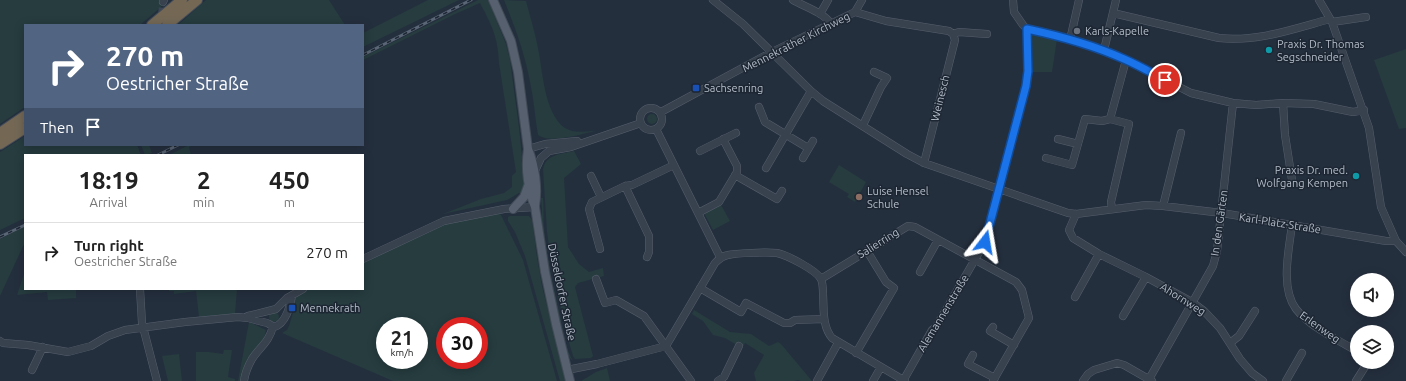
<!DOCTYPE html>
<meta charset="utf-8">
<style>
body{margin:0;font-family:Ubuntu,sans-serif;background:#f6f6f6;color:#222;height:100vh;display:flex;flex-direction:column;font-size:15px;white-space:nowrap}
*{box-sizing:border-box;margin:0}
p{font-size:13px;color:#767676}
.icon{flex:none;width:22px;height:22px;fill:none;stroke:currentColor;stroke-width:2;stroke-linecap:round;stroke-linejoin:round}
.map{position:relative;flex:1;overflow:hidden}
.side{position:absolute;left:24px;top:154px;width:340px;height:136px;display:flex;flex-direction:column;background:#fff;border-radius:0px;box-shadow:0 2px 10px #0003}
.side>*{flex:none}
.guide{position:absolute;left:24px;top:24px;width:340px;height:122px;border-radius:0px;box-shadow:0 2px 10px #0003;background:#516482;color:#fff;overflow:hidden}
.tools{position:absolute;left:1350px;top:273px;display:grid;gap:8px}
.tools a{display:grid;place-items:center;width:44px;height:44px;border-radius:50%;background:#fff;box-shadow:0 2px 10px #0003;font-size:20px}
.speed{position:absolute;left:376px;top:317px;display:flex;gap:8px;font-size:20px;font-weight:700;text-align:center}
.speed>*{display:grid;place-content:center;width:52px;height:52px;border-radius:50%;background:#fff;box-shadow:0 2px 10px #0003;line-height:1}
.speed small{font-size:10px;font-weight:400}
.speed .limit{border:6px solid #d22;background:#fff;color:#111}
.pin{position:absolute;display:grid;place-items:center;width:34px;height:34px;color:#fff;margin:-17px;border:2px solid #fff;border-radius:50%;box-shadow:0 1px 4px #0007}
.me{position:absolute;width:44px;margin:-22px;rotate:14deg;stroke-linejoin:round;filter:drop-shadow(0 0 3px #0008)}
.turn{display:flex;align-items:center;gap:14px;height:84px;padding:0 16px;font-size:18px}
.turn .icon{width:52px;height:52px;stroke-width:2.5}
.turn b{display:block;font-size:28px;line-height:34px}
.then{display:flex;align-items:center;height:38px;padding:0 16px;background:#0003;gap:8px;font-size:15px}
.eta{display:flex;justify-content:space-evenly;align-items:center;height:68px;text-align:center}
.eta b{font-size:24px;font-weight:600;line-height:28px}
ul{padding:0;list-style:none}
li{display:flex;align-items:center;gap:12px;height:60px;padding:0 16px;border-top:1px solid #e0e0e0}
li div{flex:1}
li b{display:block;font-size:15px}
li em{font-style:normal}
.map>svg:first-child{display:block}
</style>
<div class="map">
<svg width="1406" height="381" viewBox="0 0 1406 381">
<rect width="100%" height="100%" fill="#242f3e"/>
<path fill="#263c3f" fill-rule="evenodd" d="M0 0H162L161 7 140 25H25V107L0 124Z
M206 0H329L345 25H178Z
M428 0H459L363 47V33Z
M478 0H488L506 44 510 60 519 128 525 185 524 195 519 193 507 200 443 214 481 199 504 193 512 187V176L516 172 499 63C498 37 492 26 480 3L453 15 363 60V57Z
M504 0 526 1C530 17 535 32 538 48 543 72 544 113 565 128 574 134 586 131 595 131 582 134 549 144 538 135 535 117 534 100 530 82 525 54 515 27 504 0Z
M1032 35 1057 39 1052 72H1033Z
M1406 49V128L1399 129 1374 60Z
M647 119a5 5 0 1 1 10 0a5 5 0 1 1-10 0Z
M25 136V145H137L141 155H25V218L0 230V152Z
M141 145H149L152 153 145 155Z
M189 145H193L189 147 191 155H169Z
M574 151 581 164 564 178 568 247 579 264 589 272 603 268 604 276 578 283 575 287 593 356 591 358 575 359 573 356 568 339 556 288 550 253 547 232 543 169C546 154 562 154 574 151Z
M839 165 866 182 855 202 847 197 849 194 829 182Z
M541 198H543C544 207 543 217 544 226 546 257 554 289 561 320 564 334 566 349 573 361L568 356 558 321 546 256 541 224 542 209Z
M721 205 730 221 713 230 705 215 706 211Z
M498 213 501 215 523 260 557 381H393L282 333 287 330 289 326 296 303 294 302C296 295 302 292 309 289H363V262L409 238 453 221ZM385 326H419V360H385ZM445 326H479V360H445Z
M510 216H529L532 220 537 257 542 286 566 381H560L525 256 515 232 508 221V217Z
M25 226V242L0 296V239Z
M25 271V289H76V298L48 300 47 292 17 295Z
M169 289H237L235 314 199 317 196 291 174 294V291H169Z
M694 310 730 332 751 334 769 346 778 342 781 344 812 381H801L798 380 794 381H756L754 373 764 355 745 343 742 348 725 338 713 335 703 321 692 314Z
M269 317a5 5 0 1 1 10 0a5 5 0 1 1-10 0Z
M249 322 266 330 264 339 255 349 241 381H238Z
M224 350H232L228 377 235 379V381H196V352H209L223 354Z
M179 354 182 381H168L162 356Z
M607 368 610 381H581L596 372Z"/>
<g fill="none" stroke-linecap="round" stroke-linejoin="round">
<path stroke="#3a4453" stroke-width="7" stroke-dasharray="7 3.5" stroke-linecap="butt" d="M160 25 163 2"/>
<defs>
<path id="minor" d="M713 0 743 24 811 91 823 101 907 154 924 163 1068 213 1076 214 1146 205 1163 206 1222 213 1386 241H1396
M793 0C805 7 823 12 831 24
M1013 0 1014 12 1023 25 1027 29 1051 34 1104 50 1126 60 1191 93 1233 103 1256 105 1283 103 1314 104 1353 112 1364 110
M1319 0 1332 22 1369 128 1381 207 1396 241 1406 252
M163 2 164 0
M855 12 886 21 949 31 953 34 955 40 924 163
M1113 13 1219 38C1258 42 1293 29 1330 19
M820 14 828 0
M1332 22 1366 17
M953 34 959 32 987 34
M1070 40 1079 0
M1104 50 1116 0
M1283 103 1285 135 1292 180
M759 107 765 122 808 148
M640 119a11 11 0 1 1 22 0a11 11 0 1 1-22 0Z
M661 112 772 52 855 12 862 0
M863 125 881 87 887 78 874 72
M656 129 720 257
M1058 139 1078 144
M528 149 545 144 577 141
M700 151 736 133
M803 158 813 141
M1046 158 1072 165 1085 119 1102 121 1110 119
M766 168 811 91
M534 173 541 158 549 151 571 147 641 123
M735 175 777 199 782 191
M591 176 601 197
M625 186 649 236V252L647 257
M1163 206 1181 133
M1112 209 1111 202 1129 124 1110 119 1126 60
M698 213 719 202 737 172V166L723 139
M1076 214 1069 230 1073 238 1099 254 1146 277 1192 302 1204 311 1220 328 1240 359 1252 373 1263 381
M1292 225C1289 249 1280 288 1296 309 1309 326 1339 341 1357 351
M600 249 589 209 592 202 625 186 632 185 674 165
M363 259 444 221 504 209 535 207
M920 272 938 240
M596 279 605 303 616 300 644 316 691 381
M821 279 908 226 915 227 1016 282 1022 290 1029 318 993 381
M700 288 741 312 746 303 784 323H790L795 320 824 319
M140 289 142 323 157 381
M1075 297 1099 254
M248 316 276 309 287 298 303 289
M1123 316 1146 277
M269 324 274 327C286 324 290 306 292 296
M993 327 990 331 1014 345
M0 341 3 343 28 345 68 352 91 346 108 336 125 330 185 322 238 317 248 318 267 323
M1230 343 1239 336 1255 311
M856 353 894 288 886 282 867 251
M973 355 968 364 995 378
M32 370 43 347
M567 370 597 364 666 346 715 263C719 259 722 256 728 255 736 253 768 252 777 253 787 255 816 270 821 279 823 284 823 290 823 294 824 309 822 326 832 338L905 381
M244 381C245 373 248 366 252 359 259 348 270 341 273 326
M718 381 724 377 739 346
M817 381 838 343
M873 381 881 367
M903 381 932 330 936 327 985 242 1026 86 1028 71 1027 29
M1083 381 1088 374 1094 370 1117 363 1124 365 1152 381
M1148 381 1213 266 1217 251 1233 103
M1286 381 1302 353
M1356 381 1368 362"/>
<path id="major" d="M493 0 511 41 518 72 528 149C525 168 528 190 535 207L545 272 556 324 570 381
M528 149C535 166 538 188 535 206
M513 209 524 197 528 186"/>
<path id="highway" d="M152 25 182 0
M167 25 197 0
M0 133 25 116
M0 144 25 128"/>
</defs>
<use href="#minor" stroke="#565f6c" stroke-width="8"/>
<use href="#major" stroke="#414a57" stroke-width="10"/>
<use href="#highway" stroke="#434c59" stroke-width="12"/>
<use href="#minor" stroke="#38414e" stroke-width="7"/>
<use href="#major" stroke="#56606e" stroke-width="8"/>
<use href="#highway" stroke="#746855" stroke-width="10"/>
<defs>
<path id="rail" d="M363 55 471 0
M158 155 178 145
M0 237 25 225"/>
</defs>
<use href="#rail" stroke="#5a6575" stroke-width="3"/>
<use href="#rail" stroke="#1d2633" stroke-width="1.5" stroke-dasharray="4.5" stroke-linecap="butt"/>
</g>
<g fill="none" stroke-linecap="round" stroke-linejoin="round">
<defs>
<path id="route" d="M985 242 1026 86 1028 71 1027 29C1060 36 1093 45 1124 59 1138 65 1152 73 1165 80"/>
</defs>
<use href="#route" stroke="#114b97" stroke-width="10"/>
<use href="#route" stroke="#1a73e8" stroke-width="7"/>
</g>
<circle fill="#6b7280" stroke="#1d2633" stroke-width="1.5" cx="1077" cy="31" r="4"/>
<g fill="#0f9aa8" stroke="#1d2633" stroke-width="1.5">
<circle cx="1269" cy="50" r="4"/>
<circle cx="1356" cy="176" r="4"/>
</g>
<g fill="#1a4fb4" stroke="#1d2633" stroke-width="1.5">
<rect x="692" y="84" width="8" height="8" rx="2"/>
<rect x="288" y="304" width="8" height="8" rx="2"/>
</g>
<circle fill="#8d6e63" stroke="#1d2633" stroke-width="1.5" cx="859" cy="197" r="4"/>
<g text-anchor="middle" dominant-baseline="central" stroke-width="3" stroke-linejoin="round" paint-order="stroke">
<g font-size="11" fill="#b4bcc9" stroke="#1d2633" text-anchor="start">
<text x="1085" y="31">Karls-Kapelle</text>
<text x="1277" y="44">Praxis Dr. Thomas<tspan x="1277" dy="13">Segschneider</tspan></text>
<text x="704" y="88">Sachsenring</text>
<text x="1348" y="170" text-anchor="end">Praxis Dr. med.<tspan x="1348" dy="13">Wolfgang Kempen</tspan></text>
<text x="867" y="191">Luise Hensel<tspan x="867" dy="13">Schule</tspan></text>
<text x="300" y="308">Mennekrath</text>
</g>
<g font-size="11" fill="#b4bcc9" stroke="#1d2633">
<text transform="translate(796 42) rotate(-27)">Mennekrather Kirchweg</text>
<text transform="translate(940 98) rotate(-76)">Weinesch</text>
<text transform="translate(1219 223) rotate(-82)">In den Gärten</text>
<text transform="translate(1280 223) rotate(9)">Karl-Platz-Straße</text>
<text transform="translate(878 243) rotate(-32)">Salierring</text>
<text transform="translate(562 292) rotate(78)">Düsseldorfer Straße</text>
<text transform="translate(1183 299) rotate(32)">Ahornweg</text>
<text transform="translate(943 313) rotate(-59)">Alemannenstraße</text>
<text transform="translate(1320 327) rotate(35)">Erlenweg</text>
</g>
</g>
</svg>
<div class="tools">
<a><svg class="icon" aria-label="sound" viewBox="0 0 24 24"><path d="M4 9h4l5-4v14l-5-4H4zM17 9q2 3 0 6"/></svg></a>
<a><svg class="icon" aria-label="layers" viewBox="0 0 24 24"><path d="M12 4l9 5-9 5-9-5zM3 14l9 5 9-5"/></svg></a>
</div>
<div class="speed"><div>21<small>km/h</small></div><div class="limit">30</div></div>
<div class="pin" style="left:1165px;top:80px;background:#d93025"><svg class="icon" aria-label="arrive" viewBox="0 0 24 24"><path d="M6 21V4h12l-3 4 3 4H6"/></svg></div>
<svg class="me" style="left:985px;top:242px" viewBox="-20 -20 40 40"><path d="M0-17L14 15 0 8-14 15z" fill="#1a73e8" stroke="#fff" stroke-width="4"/></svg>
<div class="guide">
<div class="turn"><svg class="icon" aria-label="right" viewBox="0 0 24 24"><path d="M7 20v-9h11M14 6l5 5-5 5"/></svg><div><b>270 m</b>Oestricher Straße</div></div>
<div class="then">Then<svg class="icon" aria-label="arrive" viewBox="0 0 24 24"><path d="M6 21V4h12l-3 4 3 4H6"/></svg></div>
</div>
<section class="side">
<div class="eta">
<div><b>18:19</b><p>Arrival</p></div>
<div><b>2</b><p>min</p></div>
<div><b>450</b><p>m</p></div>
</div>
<ul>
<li><svg class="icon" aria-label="right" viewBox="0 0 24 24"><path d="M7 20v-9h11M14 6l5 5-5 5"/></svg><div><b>Turn right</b><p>Oestricher Straße</p></div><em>270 m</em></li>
</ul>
</section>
</div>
